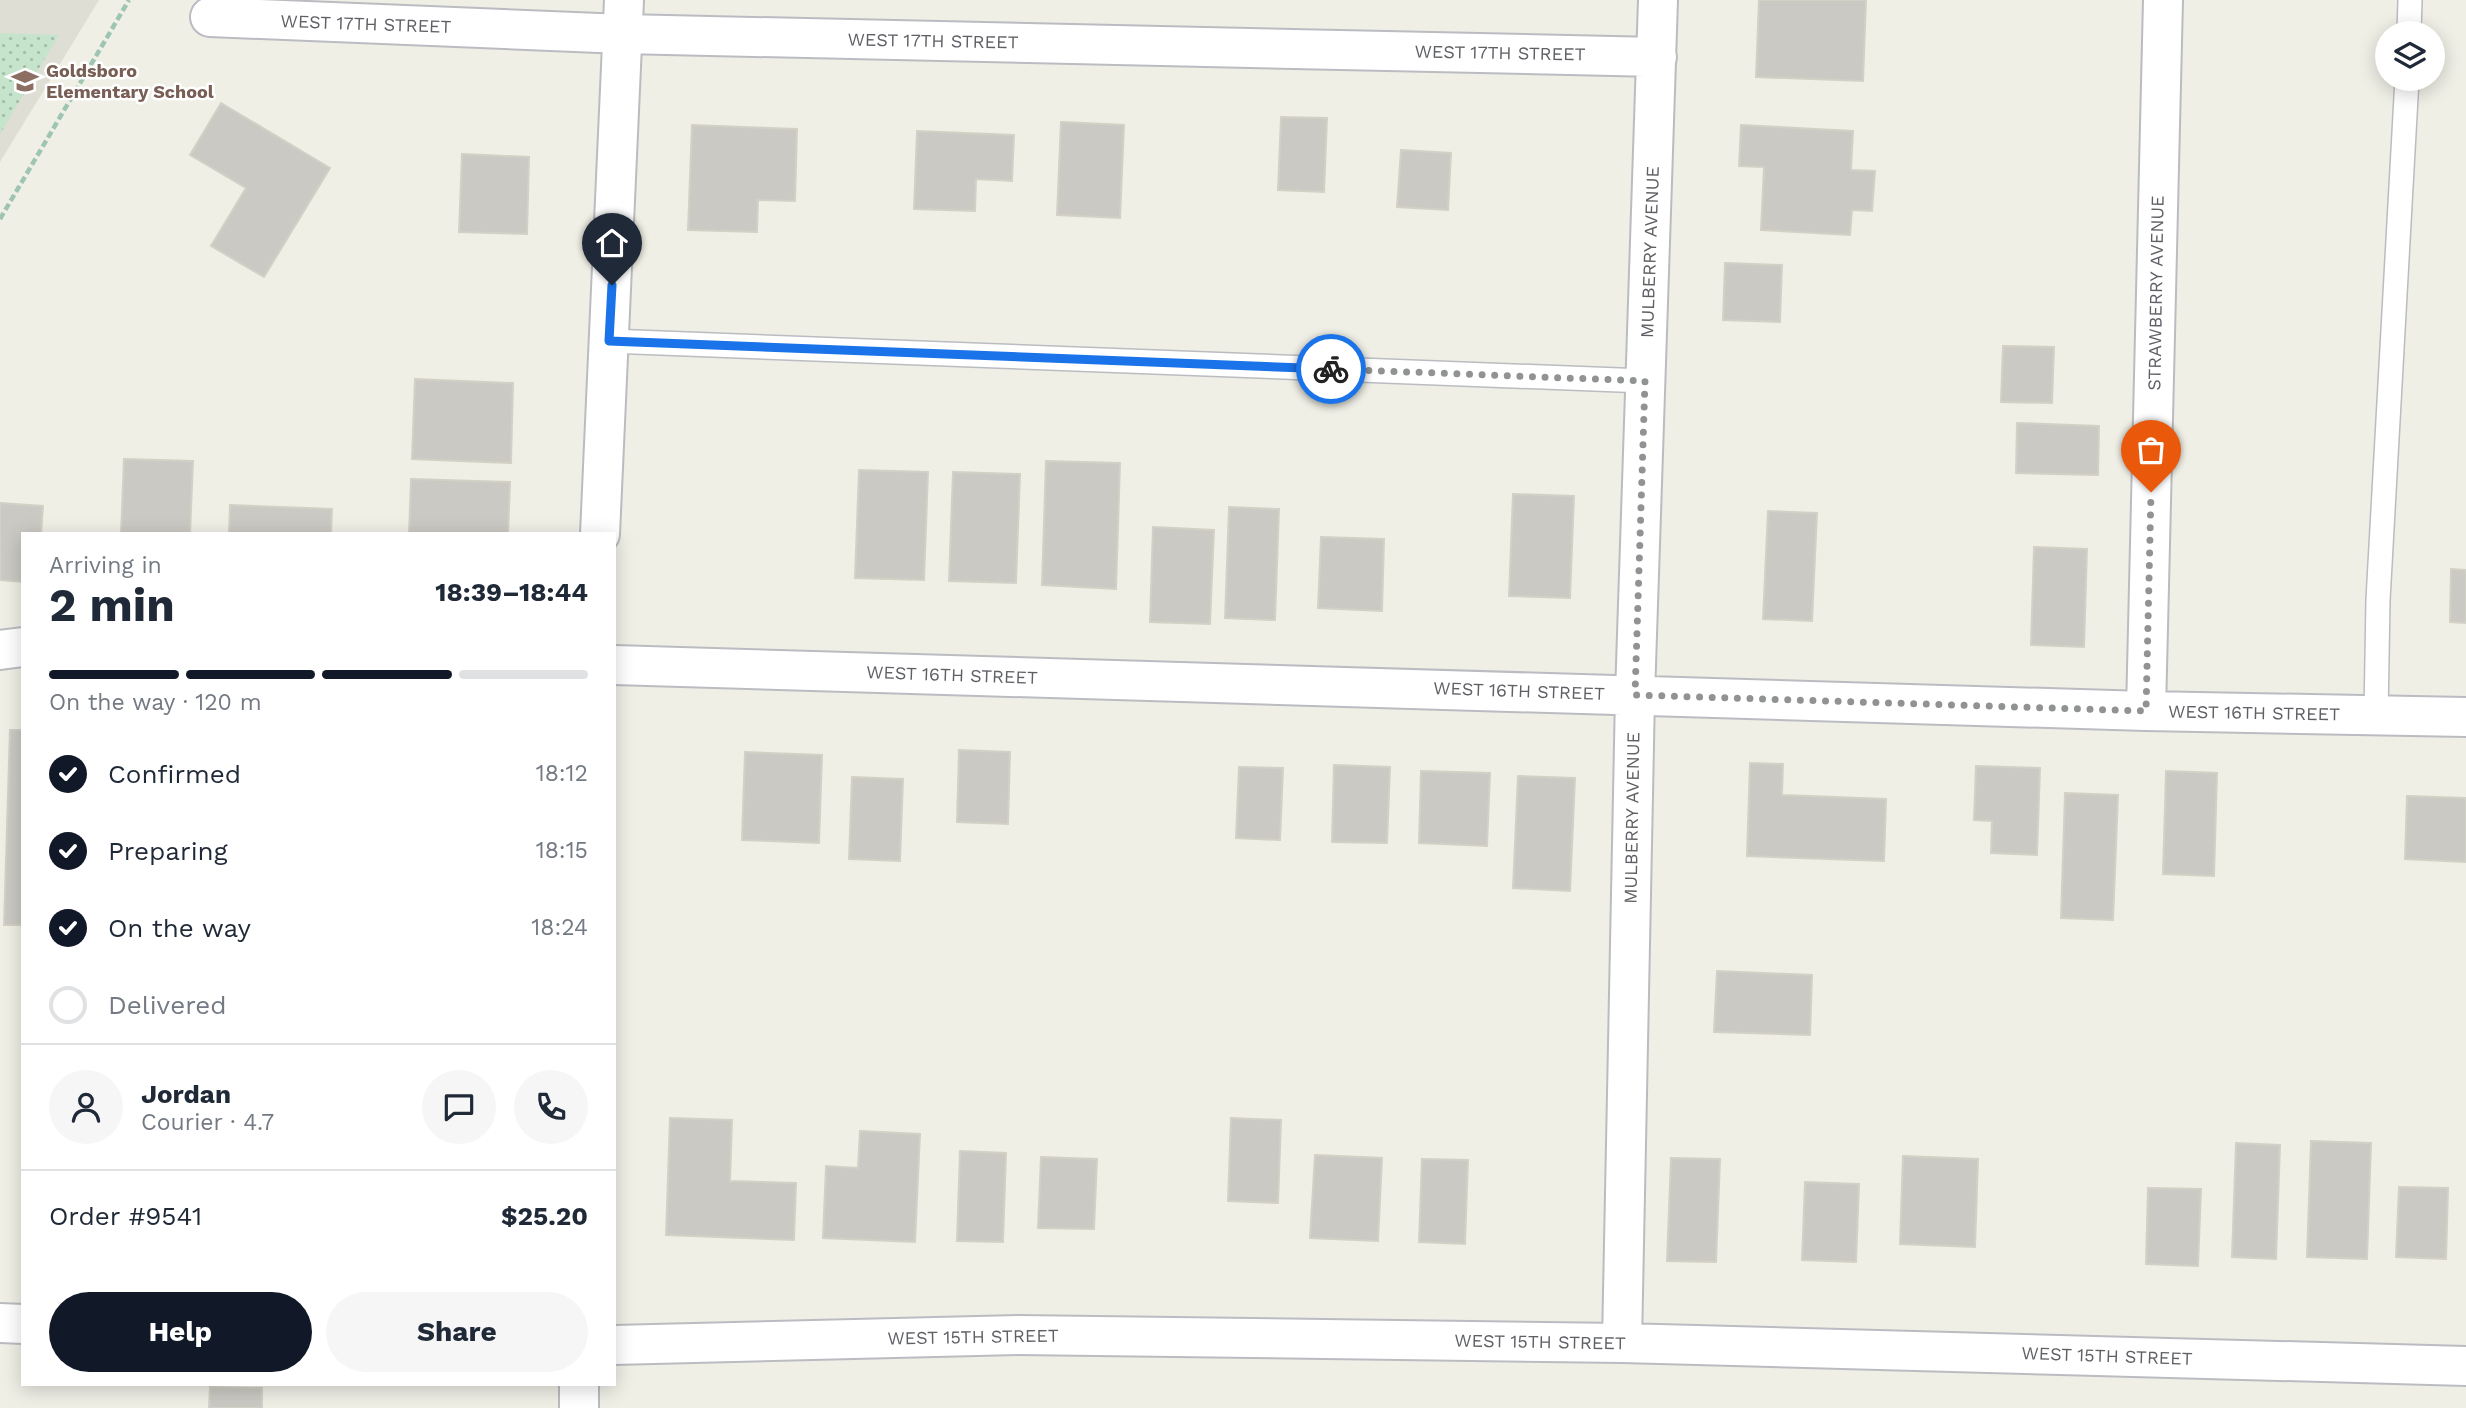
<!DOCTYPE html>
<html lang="en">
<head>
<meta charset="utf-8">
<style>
	:root { --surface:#fff; --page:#f6f6f7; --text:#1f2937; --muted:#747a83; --line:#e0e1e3; --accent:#111827 }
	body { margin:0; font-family:"Work Sans",sans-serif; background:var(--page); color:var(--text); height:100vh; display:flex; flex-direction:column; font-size:26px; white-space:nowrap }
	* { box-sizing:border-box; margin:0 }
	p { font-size:23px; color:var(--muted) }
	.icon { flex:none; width:38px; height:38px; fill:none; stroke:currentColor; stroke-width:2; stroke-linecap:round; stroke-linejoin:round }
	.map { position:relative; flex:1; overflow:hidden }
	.drawer { position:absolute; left:21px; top:532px; width:595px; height:854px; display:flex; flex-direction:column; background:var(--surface); border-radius:0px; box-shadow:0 4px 18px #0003 }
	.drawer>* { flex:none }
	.buttons { position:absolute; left:2375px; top:21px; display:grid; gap:14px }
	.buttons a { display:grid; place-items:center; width:70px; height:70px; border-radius:50%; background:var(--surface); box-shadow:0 4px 18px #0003; font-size:35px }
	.pin { position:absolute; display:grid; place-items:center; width:60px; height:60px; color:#fff; margin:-72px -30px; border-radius:50% 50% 50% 0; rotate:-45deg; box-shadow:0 0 7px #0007 }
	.pin .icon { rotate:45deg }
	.courier { position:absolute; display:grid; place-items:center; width:70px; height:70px; margin:-35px; border:5px solid #1a73e8; border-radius:50%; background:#fff; color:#222; box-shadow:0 2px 9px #0007 }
	.summary em { font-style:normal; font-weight:700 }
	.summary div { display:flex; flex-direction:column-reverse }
	.summary { display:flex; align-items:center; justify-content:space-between; height:119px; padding:0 28px }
	h1 { font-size:46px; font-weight:700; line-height:52px }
	.bar { display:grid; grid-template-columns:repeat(4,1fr); gap:10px 7px; align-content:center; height:84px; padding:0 28px }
	.bar i { height:9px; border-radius:5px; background:var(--line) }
	.bar .selected { background:var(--accent) }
	.bar p { grid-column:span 4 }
	.line { display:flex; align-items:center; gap:18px; padding:0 28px; border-top:2px solid var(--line) }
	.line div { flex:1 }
	.round { display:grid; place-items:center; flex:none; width:74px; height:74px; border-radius:37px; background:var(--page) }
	ol { padding:0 28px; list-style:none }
	li { display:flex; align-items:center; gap:21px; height:77px }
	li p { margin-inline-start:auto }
	li .icon { padding:7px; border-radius:50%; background:var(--accent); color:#fff; stroke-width:4 }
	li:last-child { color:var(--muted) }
	li i { width:38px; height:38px; border:4px solid var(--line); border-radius:50% }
	.cta { display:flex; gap:14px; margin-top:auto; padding:14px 28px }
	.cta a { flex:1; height:80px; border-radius:42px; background:var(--accent); color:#fff; font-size:28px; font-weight:700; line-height:80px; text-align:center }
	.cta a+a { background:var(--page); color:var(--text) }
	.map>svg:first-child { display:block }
</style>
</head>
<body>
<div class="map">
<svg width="2466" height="1408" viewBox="0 0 2466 1408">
	<defs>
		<pattern id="park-dots" width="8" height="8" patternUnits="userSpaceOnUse" patternTransform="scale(1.75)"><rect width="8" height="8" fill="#c5e4cb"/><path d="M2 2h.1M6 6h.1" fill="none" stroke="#a3bca8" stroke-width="1.8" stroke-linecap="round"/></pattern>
	</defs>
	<rect width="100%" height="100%" fill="#efefe6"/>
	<path fill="#dfded5" d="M 0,0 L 99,0 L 0,162 Z"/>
	<path fill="url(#park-dots)" d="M 0,33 L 59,35 L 0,134 Z"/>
	<path fill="#cbc9c3" stroke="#d3d1c5" stroke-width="2" d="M 1759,0 L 1866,0 L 1863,81 L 1756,77 Z
		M 221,103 L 330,168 L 264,277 L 211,246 L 246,188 L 190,155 Z
		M 1281,117 L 1327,118 L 1324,192 L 1278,190 Z
		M 1061,122 L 1124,125 L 1120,218 L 1057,215 Z
		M 692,125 L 797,129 L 795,201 L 758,200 L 757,232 L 688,230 Z
		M 1741,125 L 1853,131 L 1851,170 L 1875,171 L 1872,211 L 1852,210 L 1850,235 L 1761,230 L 1764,167 L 1739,166 Z
		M 917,131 L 1014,135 L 1012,181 L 976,179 L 975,211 L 914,209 Z
		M 1401,150 L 1451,153 L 1448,210 L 1397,207 Z
		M 462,154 L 529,157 L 527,234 L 459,232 Z
		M 1725,263 L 1782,265 L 1780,322 L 1723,320 Z
		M 2003,346 L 2054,347 L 2052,403 L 2001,402 Z
		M 415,379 L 513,383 L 511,463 L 412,459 Z
		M 2017,423 L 2099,426 L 2098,475 L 2016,473 Z
		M 124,459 L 193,461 L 190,534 L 121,534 Z
		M 1046,461 L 1120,463 L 1116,589 L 1042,585 Z
		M 859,470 L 928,472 L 924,580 L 855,578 Z
		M 953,472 L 1020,474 L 1016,583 L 949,581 Z
		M 411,479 L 510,482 L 508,534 L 409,534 Z
		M 1513,494 L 1574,496 L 1570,598 L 1509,596 Z
		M 0,503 L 43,506 L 41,534 L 23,534 L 23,582 L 0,580 Z
		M 230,505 L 332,509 L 331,534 L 229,534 Z
		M 1229,507 L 1279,509 L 1275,620 L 1225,618 Z
		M 1768,511 L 1817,513 L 1812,621 L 1763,619 Z
		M 1153,527 L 1214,530 L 1210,624 L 1150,622 Z
		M 1321,537 L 1384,539 L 1382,611 L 1318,608 Z
		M 2034,547 L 2087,549 L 2084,647 L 2031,645 Z
		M 2451,569 L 2466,570 L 2466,623 L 2450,622 Z
		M 10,730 L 23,730 L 23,925 L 4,925 Z
		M 959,750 L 1010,752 L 1008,824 L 957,822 Z
		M 745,752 L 822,755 L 819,843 L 742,840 Z
		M 1750,763 L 1783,764 L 1782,795 L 1886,799 L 1884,861 L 1747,856 Z
		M 1334,765 L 1390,767 L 1387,843 L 1332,842 Z
		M 1976,766 L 2040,768 L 2037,855 L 1991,853 L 1992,821 L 1974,820 Z
		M 1239,767 L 1283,768 L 1280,840 L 1236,838 Z
		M 1421,771 L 1490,773 L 1487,846 L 1419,843 Z
		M 2166,771 L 2217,773 L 2214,876 L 2163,874 Z
		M 1518,776 L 1575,778 L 1570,891 L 1513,888 Z
		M 852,777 L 903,779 L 900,861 L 849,859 Z
		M 2065,793 L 2118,795 L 2113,920 L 2061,918 Z
		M 2407,796 L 2466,798 L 2466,862 L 2405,859 Z
		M 1717,971 L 1812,975 L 1810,1035 L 1714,1032 Z
		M 670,1118 L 732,1120 L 730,1181 L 796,1183 L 794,1240 L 666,1235 Z
		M 1231,1118 L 1281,1120 L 1278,1203 L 1228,1201 Z
		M 860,1131 L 920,1134 L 915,1242 L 823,1238 L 826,1166 L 858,1168 Z
		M 2311,1141 L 2371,1143 L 2367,1259 L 2307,1257 Z
		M 2236,1143 L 2280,1145 L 2276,1259 L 2232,1257 Z
		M 960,1151 L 1006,1153 L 1003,1242 L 957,1241 Z
		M 1315,1155 L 1382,1158 L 1378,1241 L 1310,1238 Z
		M 1903,1156 L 1978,1159 L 1975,1247 L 1900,1244 Z
		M 1041,1157 L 1097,1159 L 1094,1229 L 1038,1228 Z
		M 1671,1158 L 1720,1159 L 1716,1262 L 1667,1261 Z
		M 1422,1159 L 1468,1160 L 1465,1244 L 1419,1242 Z
		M 1805,1182 L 1859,1184 L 1856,1262 L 1802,1260 Z
		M 2399,1187 L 2448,1188 L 2446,1259 L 2396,1257 Z
		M 2148,1188 L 2201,1189 L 2198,1266 L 2146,1264 Z
		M 210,1387 L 262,1388 L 262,1408 L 209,1408 Z"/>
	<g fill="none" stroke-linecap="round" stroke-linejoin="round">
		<g stroke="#bbbcc1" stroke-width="26">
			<path id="lane" d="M 2409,33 L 2410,0
				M 609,341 L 1645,381
				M 2376,715 L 2378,600 L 2407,79"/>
		</g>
		<g stroke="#bbbcc1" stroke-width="42">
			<path id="street" d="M 210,17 L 623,34 L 1657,57
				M 600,534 L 624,0
				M 0,650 L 23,647
				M 614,665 L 2146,711 L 2466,717
				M 2146,711 L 2163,0
				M 0,1323 L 23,1324
				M 1622,1343 L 1635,695 L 1658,0
				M 614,1345 L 1018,1335 L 1622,1343 L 2466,1366
				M 579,1408 L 579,1384"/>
		</g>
		<path stroke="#9ec5b1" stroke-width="4.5" stroke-dasharray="7 3.5" stroke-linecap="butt" d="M 0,219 L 129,0"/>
		<use href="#lane" stroke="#fff" stroke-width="23"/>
		<use href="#street" stroke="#fff" stroke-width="38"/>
	</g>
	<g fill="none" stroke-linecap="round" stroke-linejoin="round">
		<path stroke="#919292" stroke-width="7" stroke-dasharray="0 12.6" d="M 1331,369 L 1645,381 L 1635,695 L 2146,711 L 2151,492"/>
		<path stroke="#1a73e8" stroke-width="9" d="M 612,285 L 609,341 L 1331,369"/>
	</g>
	<defs>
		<g id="school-bare" transform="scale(2.1)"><path d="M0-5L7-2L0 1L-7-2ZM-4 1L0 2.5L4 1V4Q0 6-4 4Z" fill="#8d6e63" stroke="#fff" stroke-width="2.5" paint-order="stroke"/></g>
	</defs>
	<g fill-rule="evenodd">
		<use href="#school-bare" x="25" y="81"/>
	</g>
	<g text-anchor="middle" stroke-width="5" stroke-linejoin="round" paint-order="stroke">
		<g font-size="18" fill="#5e6065" stroke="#fff">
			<text transform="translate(366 24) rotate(2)" y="6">WEST 17TH STREET</text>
			<text transform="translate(933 41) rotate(1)" y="6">WEST 17TH STREET</text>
			<text transform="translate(1500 53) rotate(1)" y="6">WEST 17TH STREET</text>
			<text transform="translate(1650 252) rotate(-88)" y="6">MULBERRY AVENUE</text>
			<text transform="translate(2156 293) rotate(-89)" y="6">STRAWBERRY AVENUE</text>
			<text transform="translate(952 675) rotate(2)" y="6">WEST 16TH STREET</text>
			<text transform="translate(1519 691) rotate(2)" y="6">WEST 16TH STREET</text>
			<text transform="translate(2254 713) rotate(1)" y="6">WEST 16TH STREET</text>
			<text transform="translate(1632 818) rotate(-89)" y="6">MULBERRY AVENUE</text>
			<text transform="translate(973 1337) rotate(-1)" y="6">WEST 15TH STREET</text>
			<text transform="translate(1540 1342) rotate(1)" y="6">WEST 15TH STREET</text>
			<text transform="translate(2107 1356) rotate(2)" y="6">WEST 15TH STREET</text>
		</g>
		<g font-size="18" font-weight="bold" fill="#785e54" stroke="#fff" text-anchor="start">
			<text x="46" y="77">Goldsboro<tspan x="46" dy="21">Elementary School</tspan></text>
		</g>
	</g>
</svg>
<div class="buttons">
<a><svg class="icon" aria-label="layers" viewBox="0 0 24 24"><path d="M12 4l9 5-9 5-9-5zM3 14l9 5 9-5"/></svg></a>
</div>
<div class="pin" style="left:2151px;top:492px;background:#ea580c"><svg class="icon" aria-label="bag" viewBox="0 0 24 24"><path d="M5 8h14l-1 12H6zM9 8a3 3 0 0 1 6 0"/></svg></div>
<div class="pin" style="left:612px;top:285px;background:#1f2937"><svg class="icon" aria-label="home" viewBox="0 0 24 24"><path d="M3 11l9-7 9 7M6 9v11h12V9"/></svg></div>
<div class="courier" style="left:1331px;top:369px"><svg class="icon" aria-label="bike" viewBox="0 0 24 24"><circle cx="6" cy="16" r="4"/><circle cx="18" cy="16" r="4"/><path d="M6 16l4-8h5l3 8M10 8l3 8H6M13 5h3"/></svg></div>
<section class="drawer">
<div class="summary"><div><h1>2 min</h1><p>Arriving in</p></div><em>18:39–18:44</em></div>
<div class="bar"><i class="selected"></i><i class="selected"></i><i class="selected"></i><i></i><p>On the way · 120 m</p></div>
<ol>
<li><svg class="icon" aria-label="check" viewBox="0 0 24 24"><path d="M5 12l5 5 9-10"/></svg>Confirmed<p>18:12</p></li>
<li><svg class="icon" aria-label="check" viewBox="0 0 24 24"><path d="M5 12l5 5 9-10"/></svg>Preparing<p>18:15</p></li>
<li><svg class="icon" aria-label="check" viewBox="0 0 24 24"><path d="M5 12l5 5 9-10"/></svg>On the way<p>18:24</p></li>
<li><i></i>Delivered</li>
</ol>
<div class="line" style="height:126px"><a class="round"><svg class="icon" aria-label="person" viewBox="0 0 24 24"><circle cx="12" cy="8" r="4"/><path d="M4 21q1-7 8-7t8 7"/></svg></a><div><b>Jordan</b><p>Courier · 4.7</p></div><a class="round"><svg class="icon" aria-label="chat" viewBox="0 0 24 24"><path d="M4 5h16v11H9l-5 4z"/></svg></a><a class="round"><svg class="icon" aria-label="phone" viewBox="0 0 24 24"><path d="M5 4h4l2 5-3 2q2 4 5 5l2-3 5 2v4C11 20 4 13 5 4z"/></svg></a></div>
<div class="line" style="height:91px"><div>Order #9541</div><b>$25.20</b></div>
<div class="cta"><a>Help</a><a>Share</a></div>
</section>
</div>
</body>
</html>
